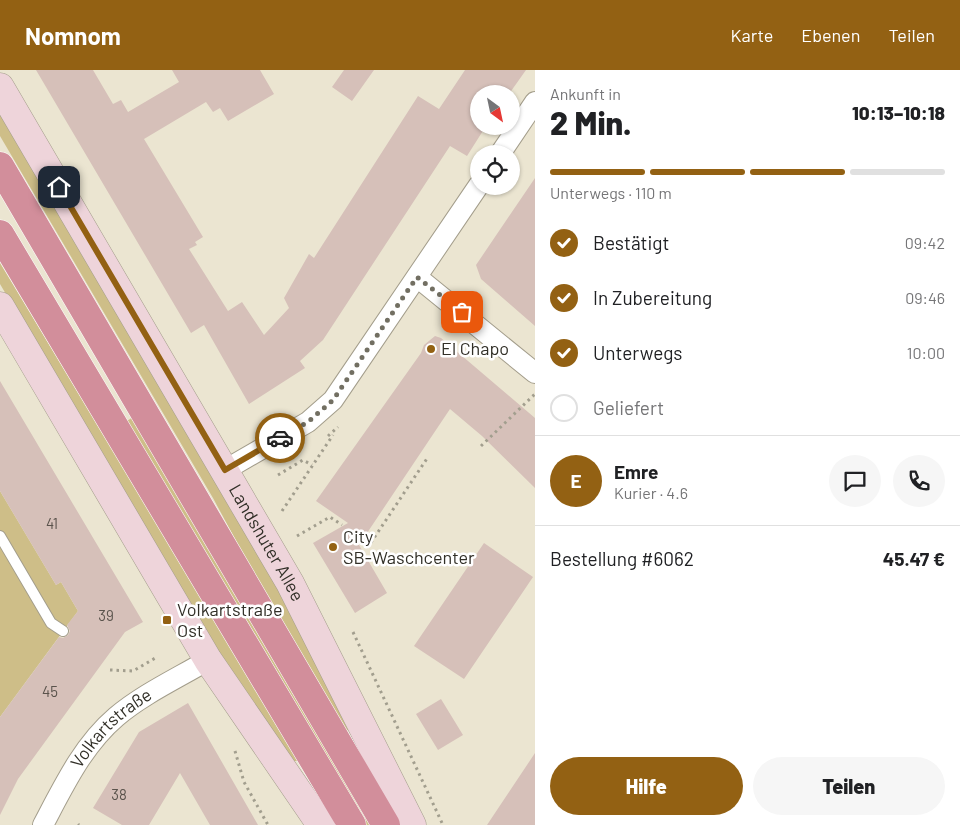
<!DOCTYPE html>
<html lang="de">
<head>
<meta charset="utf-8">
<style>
	:root { --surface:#fff; --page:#f6f6f6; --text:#202124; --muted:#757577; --line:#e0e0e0; --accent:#936113 }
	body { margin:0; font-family:Barlow,sans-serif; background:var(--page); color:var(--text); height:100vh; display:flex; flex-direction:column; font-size:19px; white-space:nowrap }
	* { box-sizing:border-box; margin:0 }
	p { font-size:16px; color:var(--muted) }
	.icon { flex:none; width:28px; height:28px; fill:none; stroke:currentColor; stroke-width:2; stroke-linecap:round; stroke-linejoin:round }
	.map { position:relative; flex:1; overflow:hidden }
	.side { display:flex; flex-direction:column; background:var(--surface); width:425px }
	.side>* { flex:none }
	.needle { width:32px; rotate:147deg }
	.tools { position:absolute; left:470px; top:15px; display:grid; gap:10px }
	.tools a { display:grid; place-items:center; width:50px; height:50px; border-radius:50%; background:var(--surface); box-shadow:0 1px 4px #0004; font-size:25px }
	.pin { position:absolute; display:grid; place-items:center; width:42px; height:42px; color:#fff; margin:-21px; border-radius:10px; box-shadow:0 2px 8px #0006 }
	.courier { position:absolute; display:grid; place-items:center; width:50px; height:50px; margin:-25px; border:4px solid #936113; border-radius:50%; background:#fff; color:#222; box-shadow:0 1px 6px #0007 }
	.headline em { font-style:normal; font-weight:800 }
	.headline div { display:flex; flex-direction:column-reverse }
	.headline { display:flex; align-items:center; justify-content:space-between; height:85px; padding:0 15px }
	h1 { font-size:32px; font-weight:800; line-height:38px }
	.bar { display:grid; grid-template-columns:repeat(4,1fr); gap:8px 5px; align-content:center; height:60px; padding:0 15px }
	.bar i { height:6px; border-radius:4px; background:var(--line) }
	.bar .active { background:var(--accent) }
	.bar p { grid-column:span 4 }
	.line { display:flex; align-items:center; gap:12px; padding:0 15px; border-top:1px solid var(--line) }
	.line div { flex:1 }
	.round { display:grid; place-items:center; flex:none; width:52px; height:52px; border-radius:26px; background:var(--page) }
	ol { padding:0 15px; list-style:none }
	li { display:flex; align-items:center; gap:15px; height:55px }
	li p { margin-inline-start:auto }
	li .icon { padding:5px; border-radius:50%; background:var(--accent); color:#fff; stroke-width:4 }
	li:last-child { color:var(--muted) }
	li i { width:28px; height:28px; border:2px solid var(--line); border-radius:50% }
	.primary-button { display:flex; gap:10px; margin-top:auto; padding:10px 15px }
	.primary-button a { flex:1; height:58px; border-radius:30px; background:var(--accent); color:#fff; font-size:20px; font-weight:800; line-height:58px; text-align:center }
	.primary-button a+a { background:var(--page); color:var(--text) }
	header { display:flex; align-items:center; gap:30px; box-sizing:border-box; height:70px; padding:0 25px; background:var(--accent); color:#fff }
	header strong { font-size:24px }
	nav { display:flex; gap:28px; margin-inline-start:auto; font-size:18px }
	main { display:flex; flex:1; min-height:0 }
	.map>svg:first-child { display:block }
</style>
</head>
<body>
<header>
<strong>Nomnom</strong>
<nav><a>Karte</a><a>Ebenen</a><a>Teilen</a></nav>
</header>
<main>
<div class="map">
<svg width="535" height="755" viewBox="0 0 535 755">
	<rect width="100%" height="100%" fill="#ebe5d1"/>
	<path fill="#cebe88" d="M 0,41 L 272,505 L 349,660 L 345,661 L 255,506 L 213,428 L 0,66 Z
		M 0,193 L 298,688 L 297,691 L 294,691 L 219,585 L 0,214 Z
		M 133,347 L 373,755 L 365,755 L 127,351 Z
		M 0,421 L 56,515 L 61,512 L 78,541 L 0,647 Z"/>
	<path fill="#d6c0b9" d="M 36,0 L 93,0 L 113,34 L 121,30 L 128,42 L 179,12 L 172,0 L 260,0 L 274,24 L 228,51 L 220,38 L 213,42 L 206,32 L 144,69 L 203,167 L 195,172 L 197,175 L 189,179 L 228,241 L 242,232 L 264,265 L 289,238 L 284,228 L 309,184 L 314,188 L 418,26 L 439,39 L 465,0 L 526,0 L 509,24 L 479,24 L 479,56 L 486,56 L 467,86 L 450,76 L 323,270 L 300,291 L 305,298 L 249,334 L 204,255 L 191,263 Z
		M 344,0 L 374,0 L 352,31 L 332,17 Z
		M 535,108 L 535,256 L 481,209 L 476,195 Z
		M 435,266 L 441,268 L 535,348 L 535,418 L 482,366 L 450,339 L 359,475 L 387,523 L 355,543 L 313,473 L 348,453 L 316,431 L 421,283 L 424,275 Z
		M 0,311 L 143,552 L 125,562 L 18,709 L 0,745 L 0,647 L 59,567 L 63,568 L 68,565 L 70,561 L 67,555 L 78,541 L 61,512 L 56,515 L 0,421 Z
		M 484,473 L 533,507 L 464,609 L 414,576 Z
		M 441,629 L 463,665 L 438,680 L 416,644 Z
		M 188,633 L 258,755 L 210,755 L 180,703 L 149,755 L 122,755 L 93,738 L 139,662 Z
		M 535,683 L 535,755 L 487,755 Z"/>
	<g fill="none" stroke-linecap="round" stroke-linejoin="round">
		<g stroke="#a39d8b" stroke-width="12">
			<path id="service" d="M 0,466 L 51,553 L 63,561"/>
		</g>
		<g stroke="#a39d8b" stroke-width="22">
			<g id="minor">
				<path d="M 500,84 L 535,32"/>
				<path d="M 417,207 L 535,303"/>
				<path d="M 225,400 L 308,352 L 333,330 L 479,115"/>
				<path id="s1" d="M 43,755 C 63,717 83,675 116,647 C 143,624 178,608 208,590"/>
			</g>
		</g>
		<g stroke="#a39d8b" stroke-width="29">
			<g id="secondary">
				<path id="s2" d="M 0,17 L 290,513 L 412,755"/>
				<path d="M 0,236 L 208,590 L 321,755"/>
			</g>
		</g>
		<g stroke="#fff" stroke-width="29">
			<path id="trunk" d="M 0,96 L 386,755
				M 0,164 L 352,755"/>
		</g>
		<path stroke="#a29e8e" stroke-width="3" stroke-dasharray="2.5 4" stroke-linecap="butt" d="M 328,366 L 338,357
			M 481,376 L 535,324
			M 278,405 L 303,390 L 312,395
			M 282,441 L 333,365
			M 350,460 L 370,474 L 428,387
			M 297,466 L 330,447 L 342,455
			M 353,562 L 443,755
			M 110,600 L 133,601 L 157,587
			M 235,681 L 244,712 L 268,755
			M 78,754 L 79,755"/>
		<use href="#service" stroke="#fff" stroke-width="10"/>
		<use href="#minor" stroke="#fff" stroke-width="20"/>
		<use href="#secondary" stroke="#eed4da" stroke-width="28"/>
		<use href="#trunk" stroke="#d28e9b" stroke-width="28"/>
	</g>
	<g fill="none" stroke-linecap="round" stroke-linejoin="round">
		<path stroke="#726f62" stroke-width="5" stroke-dasharray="0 9" d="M 280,368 L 308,352 L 333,330 L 417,207 L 462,242"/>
		<path stroke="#936113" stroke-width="6" d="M 59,117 L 225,400 L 280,368"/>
	</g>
	<g fill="#936113" stroke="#fff" stroke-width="2">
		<circle cx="431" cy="279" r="5"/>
		<circle cx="333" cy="477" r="5"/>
		<rect x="162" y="545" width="10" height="10" rx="2.5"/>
	</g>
	<g text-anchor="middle" stroke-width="5" stroke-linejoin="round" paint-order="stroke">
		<g font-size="15" fill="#5a534c">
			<text x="52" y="459">41</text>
			<text x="106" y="551">39</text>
			<text x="50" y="627">45</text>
			<text x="119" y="730">38</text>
		</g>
		<g font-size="18" fill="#312f27" stroke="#fff" text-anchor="start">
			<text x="441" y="285">El Chapo</text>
			<text x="343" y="473">City<tspan x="343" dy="21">SB-Waschcenter</tspan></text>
			<text x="177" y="546">Volkartstraße<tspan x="177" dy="21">Ost</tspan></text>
		</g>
		<g font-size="18" fill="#312f27" stroke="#fff">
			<text dy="6" stroke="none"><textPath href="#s2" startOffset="528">Landshuter Allee</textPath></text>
			<text dy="6" stroke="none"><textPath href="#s1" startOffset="120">Volkartstraße</textPath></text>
		</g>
	</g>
</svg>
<div class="tools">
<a><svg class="needle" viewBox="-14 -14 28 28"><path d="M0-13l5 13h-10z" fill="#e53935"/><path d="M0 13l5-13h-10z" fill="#757577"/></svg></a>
<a><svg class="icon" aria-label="locate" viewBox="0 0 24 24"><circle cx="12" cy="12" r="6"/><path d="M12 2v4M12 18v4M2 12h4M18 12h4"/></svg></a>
</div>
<div class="pin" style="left:462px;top:242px;background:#ea580c"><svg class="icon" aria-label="bag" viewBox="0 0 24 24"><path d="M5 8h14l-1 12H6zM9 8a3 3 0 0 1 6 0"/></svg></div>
<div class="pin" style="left:59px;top:117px;background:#1f2937"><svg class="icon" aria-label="home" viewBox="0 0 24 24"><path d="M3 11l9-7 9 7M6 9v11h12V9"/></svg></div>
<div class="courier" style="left:280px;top:368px"><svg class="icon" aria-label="car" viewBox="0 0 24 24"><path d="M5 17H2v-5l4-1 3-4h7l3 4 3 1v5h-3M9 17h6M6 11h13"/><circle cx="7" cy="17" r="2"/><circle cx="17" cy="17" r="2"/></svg></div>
</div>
<section class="side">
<div class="headline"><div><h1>2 Min.</h1><p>Ankunft in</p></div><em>10:13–10:18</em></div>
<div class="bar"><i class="active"></i><i class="active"></i><i class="active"></i><i></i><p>Unterwegs · 110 m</p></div>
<ol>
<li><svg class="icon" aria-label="check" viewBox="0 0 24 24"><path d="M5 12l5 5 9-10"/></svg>Bestätigt<p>09:42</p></li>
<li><svg class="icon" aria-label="check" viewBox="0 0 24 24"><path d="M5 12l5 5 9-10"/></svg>In Zubereitung<p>09:46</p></li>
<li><svg class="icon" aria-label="check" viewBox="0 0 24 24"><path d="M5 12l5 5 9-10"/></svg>Unterwegs<p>10:00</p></li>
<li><i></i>Geliefert</li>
</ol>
<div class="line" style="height:90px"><b class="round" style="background:var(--accent);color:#fff">E</b><div><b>Emre</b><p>Kurier · 4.6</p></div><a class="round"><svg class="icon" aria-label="chat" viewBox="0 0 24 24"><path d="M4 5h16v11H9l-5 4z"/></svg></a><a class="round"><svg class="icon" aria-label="phone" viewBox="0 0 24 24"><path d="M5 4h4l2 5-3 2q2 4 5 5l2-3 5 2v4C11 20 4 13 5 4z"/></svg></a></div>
<div class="line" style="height:65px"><div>Bestellung #6062</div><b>45.47 €</b></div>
<div class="primary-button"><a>Hilfe</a><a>Teilen</a></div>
</section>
</main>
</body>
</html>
